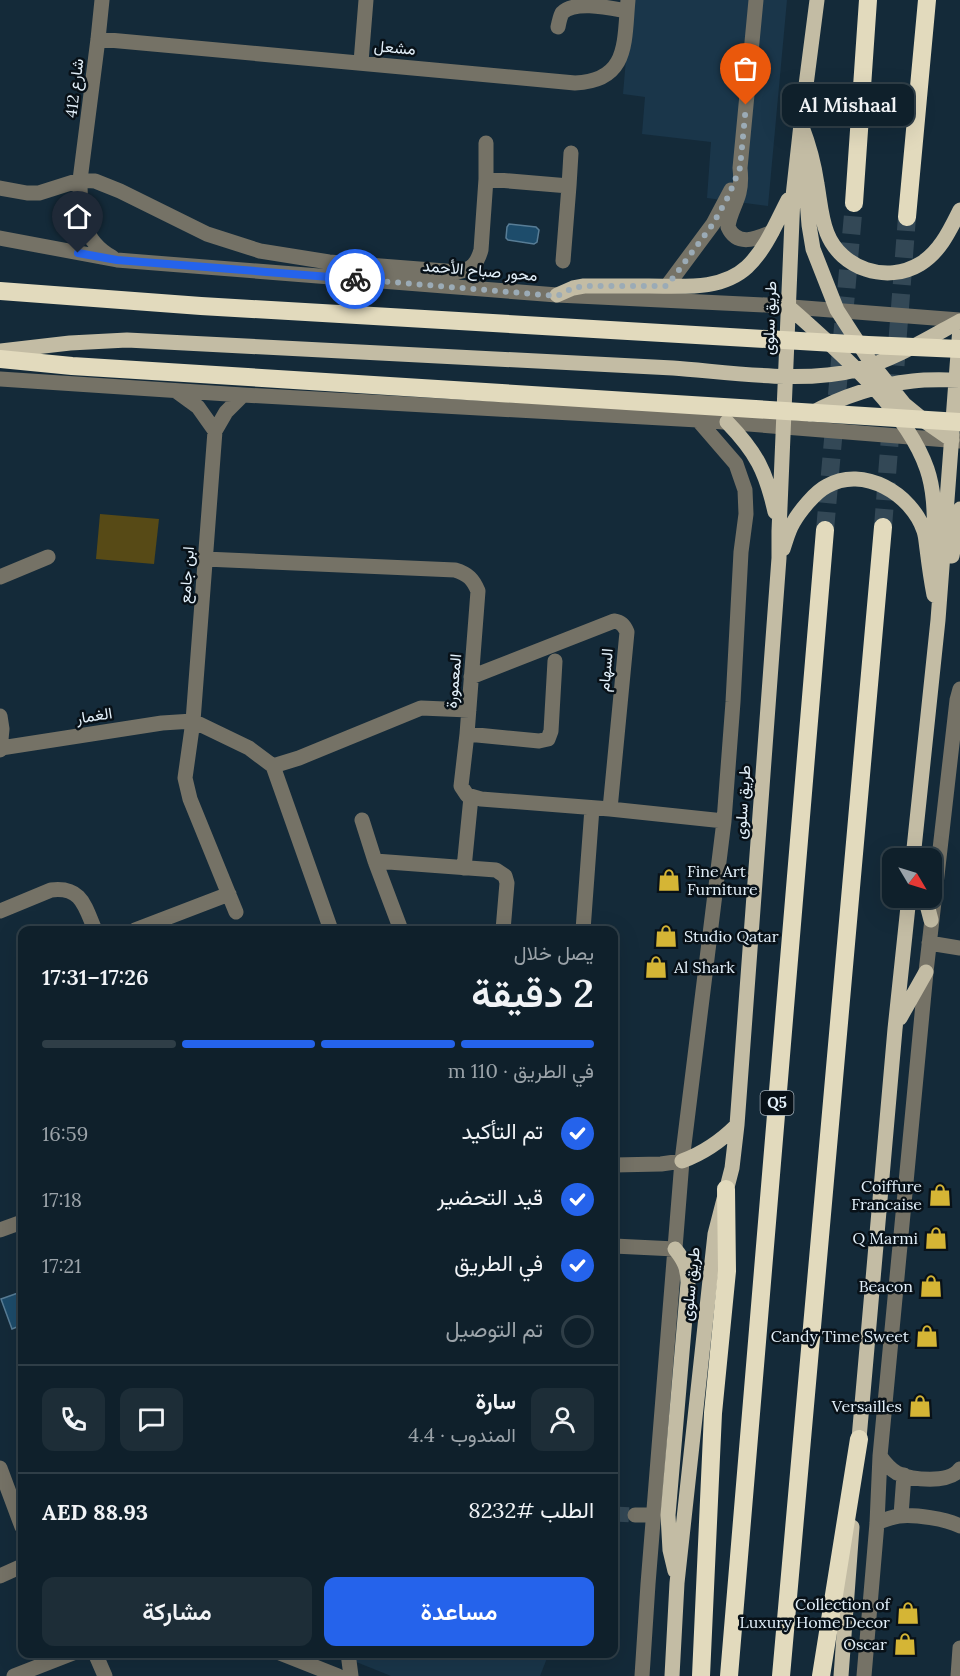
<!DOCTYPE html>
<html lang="ar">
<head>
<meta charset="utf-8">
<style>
	:root { --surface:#0f202b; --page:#1d2d37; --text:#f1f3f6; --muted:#9ba3a9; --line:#2f3e47; --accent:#2563eb }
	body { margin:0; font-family:Lora,Vazirmatn,serif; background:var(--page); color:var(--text); direction:rtl; height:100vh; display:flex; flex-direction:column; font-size:22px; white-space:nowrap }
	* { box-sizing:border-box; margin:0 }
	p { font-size:20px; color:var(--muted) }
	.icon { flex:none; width:33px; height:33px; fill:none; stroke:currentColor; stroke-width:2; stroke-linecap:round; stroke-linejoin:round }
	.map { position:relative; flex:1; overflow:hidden; direction:ltr }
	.drawer { position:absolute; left:18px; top:926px; width:600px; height:732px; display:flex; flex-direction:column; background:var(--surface); border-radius:12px; box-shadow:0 6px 24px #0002,0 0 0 2px var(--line); direction:rtl }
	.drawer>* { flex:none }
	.needle { width:39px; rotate:128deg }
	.tools { position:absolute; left:882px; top:848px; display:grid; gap:12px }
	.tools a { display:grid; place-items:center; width:60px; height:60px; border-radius:12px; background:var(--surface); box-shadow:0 6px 24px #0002,0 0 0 2px var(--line); font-size:30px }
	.pin { position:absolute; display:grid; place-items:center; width:51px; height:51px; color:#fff; margin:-62px -26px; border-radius:50% 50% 50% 0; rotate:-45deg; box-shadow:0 0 6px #0007 }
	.pin .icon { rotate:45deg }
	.courier { position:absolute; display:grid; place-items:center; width:60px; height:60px; margin:-30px; border:4px solid #2563eb; border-radius:50%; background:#fff; color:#222; box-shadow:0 2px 8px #0007 }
	.bubble { position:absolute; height:42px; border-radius:12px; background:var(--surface); box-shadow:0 6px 24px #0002,0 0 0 2px var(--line); font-size:20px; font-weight:600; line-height:42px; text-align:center; direction:rtl }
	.head em { font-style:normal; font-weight:600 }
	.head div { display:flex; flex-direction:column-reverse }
	.head { display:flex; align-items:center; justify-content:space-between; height:102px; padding:0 24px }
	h1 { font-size:39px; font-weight:600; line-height:45px }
	.bar { display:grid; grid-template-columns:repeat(4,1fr); gap:9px 6px; align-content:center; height:72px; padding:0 24px }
	.bar i { height:8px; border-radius:4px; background:var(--line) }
	.bar .active { background:var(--accent) }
	.bar p { grid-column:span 4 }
	.line { display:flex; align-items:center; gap:15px; padding:0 24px; border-top:2px solid var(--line) }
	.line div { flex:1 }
	.round { display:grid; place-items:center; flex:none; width:63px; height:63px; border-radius:12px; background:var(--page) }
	ol { padding:0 24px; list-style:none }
	li { display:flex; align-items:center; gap:18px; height:66px }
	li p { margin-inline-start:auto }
	li .icon { padding:6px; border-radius:50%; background:var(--accent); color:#fff; stroke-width:4 }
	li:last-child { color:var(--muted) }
	li i { width:33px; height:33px; border:3px solid var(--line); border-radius:50% }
	.button { display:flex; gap:12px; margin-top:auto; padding:12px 24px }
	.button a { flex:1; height:69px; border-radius:12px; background:var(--accent); color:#fff; font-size:24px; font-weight:600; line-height:69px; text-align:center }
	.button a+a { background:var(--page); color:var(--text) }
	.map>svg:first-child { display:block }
</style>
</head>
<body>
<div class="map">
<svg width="960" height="1676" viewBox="0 0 960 1676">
	<rect width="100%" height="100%" fill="#142a39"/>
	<path fill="#1a364a" d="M 631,0 L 787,0 L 768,206 L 707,198 L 711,142 L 642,134 L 645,97 L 623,94 Z
		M 334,1653 L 549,1653 L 540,1676 L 391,1676 Z"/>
	<path fill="#574a16" d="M 100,514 L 159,519 L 154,564 L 96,559 Z"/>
	<path fill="#1d4c6b" stroke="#587d96" stroke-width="1.5" d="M 509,224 L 536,227 L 539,230 L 537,242 L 534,244 L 508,240 L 506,238 L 507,227 Z
		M 18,1293 L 22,1306 L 22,1325 L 12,1329 L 1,1299 Z"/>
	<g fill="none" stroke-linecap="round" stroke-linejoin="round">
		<path stroke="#334856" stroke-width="15" stroke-dasharray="15 8" stroke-linecap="butt" d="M 614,1514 L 635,1515"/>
		<path stroke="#334856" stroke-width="18" stroke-dasharray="18 9" stroke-linecap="butt" d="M 883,527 L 907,217
			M 825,530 L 854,203"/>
		<path stroke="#757266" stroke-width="15" d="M 102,0 L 98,39 L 80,180 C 80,212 81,240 112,257
			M 756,0 L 740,168 C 741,177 741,185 739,193 C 736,205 729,215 728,227 C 737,247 756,239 772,232
			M 558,27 C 559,22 560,17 562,13 C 575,0 610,8 627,11
			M 98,39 L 575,83 C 629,81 624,42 628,0
			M 361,62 L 366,0
			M 486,179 L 486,143
			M 569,186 L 571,153
			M 0,188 L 27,193 L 39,193 L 80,180 L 95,181 L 120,191 L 207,234 L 260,251 L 329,262 L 458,272 C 472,269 477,264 481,250 L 486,179 L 569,186 L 563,261
			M 0,238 L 117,260 L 557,295 L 766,305 L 960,320
			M 667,286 L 713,224 L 731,190
			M 0,379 L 243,395 L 698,420 L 960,441
			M 176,391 L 198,407 L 215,431
			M 205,559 L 455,570 C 468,574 473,579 478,591 L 467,734 L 461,786 L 467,795 L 481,799 L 610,809 L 724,821
			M 0,577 L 48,557
			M 471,677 L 614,621 C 621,622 624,625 627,632 L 610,809
			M 0,716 L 2,729 L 0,750
			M 467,734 L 539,741 L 548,739 L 551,731 L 555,661
			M 1,748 L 162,723 L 193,721 L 249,748 L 273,766 L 299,758 L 421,708 L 469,710
			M 273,766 L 331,930
			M 362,820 L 375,861 L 401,930
			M 375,861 L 496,870 L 505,876 L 507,883 L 503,930
			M 464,868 L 471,797
			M 0,911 L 51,890 C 82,886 85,907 95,930
			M 236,912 L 190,799 L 185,778 L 193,721 L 215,431 L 226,412 L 243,395
			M 135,930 L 229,894
			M 583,930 L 592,808
			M 929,943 L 960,948
			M 614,1165 L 661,1164 L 682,1161
			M 0,1230 L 22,1222
			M 614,1246 L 675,1249
			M 880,1456 C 885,1463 890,1469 897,1473 C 912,1480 949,1484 960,1469
			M 0,1468 L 22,1527
			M 635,1515 L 653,1515
			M 901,1515 L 904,1475
			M 877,1523 C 884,1520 891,1517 899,1516 C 914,1514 947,1519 960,1526
			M 0,1576 L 22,1566
			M 95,1653 L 105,1676
			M 280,1653 L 338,1676
			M 348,1653 L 351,1676
			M 14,1676 L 73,1653
			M 642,1676 L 648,1584 L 682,1161 L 724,821 L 733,702 L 741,552 L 746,514 L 745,490 L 736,464 L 698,420
			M 864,1676 L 877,1523 L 880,1456 L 926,972 L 957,700 L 960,689
			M 958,1676 L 960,1648"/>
		<path stroke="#c3bca4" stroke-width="15" d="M 802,127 C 809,145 814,164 817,184 C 820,201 821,218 827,233 C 841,269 887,284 920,264 C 940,252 950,230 960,210
			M 804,163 L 809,225 L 813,249 L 837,310 L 872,364 L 904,404 L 926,422 L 952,440
			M 557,295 L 573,288 L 584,286 C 605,286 627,286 649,286 C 681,286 721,291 747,267 C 766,249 776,223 788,200 L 793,196
			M 789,307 C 836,349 906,408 927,469 C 936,495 934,524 935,551
			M 0,351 L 70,343 L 127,340 L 673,368 C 728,372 803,384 856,370 C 893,360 927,339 960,321
			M 810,414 C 841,397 877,385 913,381 C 928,379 944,380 960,380
			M 727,422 C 756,452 766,471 775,512
			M 783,549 C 786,541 788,531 793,523 C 799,512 815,492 827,486 C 863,465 912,494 924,531 C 926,537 926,543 927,549 C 929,565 931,580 934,595
			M 952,556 L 960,509
			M 913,858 L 938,620 L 960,327
			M 925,897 L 931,920
			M 900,1018 L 926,972
			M 682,1161 C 704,1153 720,1142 737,1125
			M 858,1450 L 895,1029 L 909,897
			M 675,1571 L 670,1550 L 668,1515 L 688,1283 C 688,1268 684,1260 675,1249
			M 672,1676 L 677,1583 L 715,1234 L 732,1168 L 737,1125 L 779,558 L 779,531 L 793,196 L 801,124 L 817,0
			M 841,1676 L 852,1527"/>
		<path stroke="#e2dabd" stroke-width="18" d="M 854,203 L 868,0
			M 907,217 L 927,0
			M 0,291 L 201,306 L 868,345 L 960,349
			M 0,359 L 72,366 L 960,422
			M 701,1676 L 713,1413 L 727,1271 L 726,1189
			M 729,1676 L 825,530
			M 781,1676 L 883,527
			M 821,1676 L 859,1439"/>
	</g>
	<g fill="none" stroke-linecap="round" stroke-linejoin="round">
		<path stroke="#9babb6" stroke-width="6" stroke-dasharray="0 10.8" d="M 355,279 L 557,296 L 573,288 L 584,286 L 667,286 L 713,224 L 729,195 L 740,168 L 746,105"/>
		<path stroke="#2563eb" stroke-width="8" d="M 78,253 L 117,260 L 355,279"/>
	</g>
	<defs>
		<g id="shop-bare" transform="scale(1.8)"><path d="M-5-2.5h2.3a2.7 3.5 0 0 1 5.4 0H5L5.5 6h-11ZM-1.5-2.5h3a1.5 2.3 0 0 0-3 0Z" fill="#d5b535" stroke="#081118" stroke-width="2.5" paint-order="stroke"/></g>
	</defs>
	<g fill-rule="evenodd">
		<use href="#shop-bare" x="669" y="880"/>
		<use href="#shop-bare" x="666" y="936"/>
		<use href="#shop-bare" x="656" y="967"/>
		<use href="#shop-bare" x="940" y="1195"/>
		<use href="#shop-bare" x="936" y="1238"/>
		<use href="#shop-bare" x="931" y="1286"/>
		<use href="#shop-bare" x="927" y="1336"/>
		<use href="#shop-bare" x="920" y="1406"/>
		<use href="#shop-bare" x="908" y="1613"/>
		<use href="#shop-bare" x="905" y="1644"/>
	</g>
	<g text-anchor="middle" stroke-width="5" stroke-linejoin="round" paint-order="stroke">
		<rect fill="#081118" stroke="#a1adb6" stroke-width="1.5" x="760.5" y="1091" width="33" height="24" rx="4.5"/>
		<g font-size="15" font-weight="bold" fill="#e3f0fa">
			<text x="777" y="1108">Q5</text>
		</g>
		<g font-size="16" fill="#e3f0fa" stroke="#081118">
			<text transform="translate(395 47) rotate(5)" y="6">مشعل</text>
			<text transform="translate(74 88) rotate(-83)" y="6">شارع 412</text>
			<text transform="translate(480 270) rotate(5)" y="6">محور صباح الأحمد</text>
			<text transform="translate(769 318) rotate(-88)" y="6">طريق سلوى</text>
			<text transform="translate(186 575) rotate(-86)" y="6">ابن جامع</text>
			<text transform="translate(605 670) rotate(-85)" y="6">السهام</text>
			<text transform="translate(453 681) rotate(-85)" y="6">المعمورة</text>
			<text transform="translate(94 715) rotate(-9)" y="6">الغمار</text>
			<text transform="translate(742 802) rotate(-86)" y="6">طريق سلوى</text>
			<text transform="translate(690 1284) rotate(-84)" y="6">طريق سلوى</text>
		</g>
		<g font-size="16" fill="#e3f0fa" stroke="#081118" text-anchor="end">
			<text x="687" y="877" text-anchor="start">Fine Art<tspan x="687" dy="18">Furniture</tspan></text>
			<text x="684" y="942" text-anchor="start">Studio Qatar</text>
			<text x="674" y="973" text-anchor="start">Al Shark</text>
			<text x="922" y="1192">Coiffure<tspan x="922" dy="18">Francaise</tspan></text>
			<text x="918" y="1244">Q Marmi</text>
			<text x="913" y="1292">Beacon</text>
			<text x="909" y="1342">Candy Time Sweet</text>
			<text x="902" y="1412">Versailles</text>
			<text x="890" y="1610">Collection of<tspan x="890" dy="18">Luxury Home Decor</tspan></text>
			<text x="887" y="1650">Oscar</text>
		</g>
	</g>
</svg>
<div class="tools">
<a><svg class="needle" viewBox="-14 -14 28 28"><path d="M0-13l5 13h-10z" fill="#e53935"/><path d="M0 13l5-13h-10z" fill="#9ba3a9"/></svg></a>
</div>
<div class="pin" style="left:746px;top:105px;background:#ea580c"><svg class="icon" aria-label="bag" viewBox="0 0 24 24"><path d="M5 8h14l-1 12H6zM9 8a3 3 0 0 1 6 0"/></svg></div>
<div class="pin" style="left:78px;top:253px;background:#1f2937"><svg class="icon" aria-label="home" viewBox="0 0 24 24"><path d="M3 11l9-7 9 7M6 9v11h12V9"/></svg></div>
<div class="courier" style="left:355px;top:279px"><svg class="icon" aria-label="bike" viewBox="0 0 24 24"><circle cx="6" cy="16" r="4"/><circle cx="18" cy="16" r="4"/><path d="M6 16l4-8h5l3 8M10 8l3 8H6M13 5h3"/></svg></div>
<div class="bubble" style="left:782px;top:84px;width:132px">Al Mishaal</div>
<section class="drawer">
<div class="head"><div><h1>2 دقيقة</h1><p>يصل خلال</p></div><em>17:26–17:31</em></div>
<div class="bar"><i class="active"></i><i class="active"></i><i class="active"></i><i></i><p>في الطريق · 110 m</p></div>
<ol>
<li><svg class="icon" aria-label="check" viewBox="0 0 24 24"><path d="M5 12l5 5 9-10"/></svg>تم التأكيد<p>16:59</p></li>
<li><svg class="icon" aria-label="check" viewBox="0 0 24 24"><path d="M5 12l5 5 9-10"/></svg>قيد التحضير<p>17:18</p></li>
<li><svg class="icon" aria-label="check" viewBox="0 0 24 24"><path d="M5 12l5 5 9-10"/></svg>في الطريق<p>17:21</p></li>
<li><i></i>تم التوصيل</li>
</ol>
<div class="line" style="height:108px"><a class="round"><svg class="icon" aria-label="person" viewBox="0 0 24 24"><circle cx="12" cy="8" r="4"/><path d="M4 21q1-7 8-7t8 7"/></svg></a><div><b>سارة</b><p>المندوب · 4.4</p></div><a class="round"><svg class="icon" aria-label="chat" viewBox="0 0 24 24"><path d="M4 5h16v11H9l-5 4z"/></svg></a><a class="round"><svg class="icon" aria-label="phone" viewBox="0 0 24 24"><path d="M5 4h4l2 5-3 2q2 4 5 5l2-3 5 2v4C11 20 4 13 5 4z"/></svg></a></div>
<div class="line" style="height:78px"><div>الطلب #8232</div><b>AED 88.93</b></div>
<div class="button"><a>مساعدة</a><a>مشاركة</a></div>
</section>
</div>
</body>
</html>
